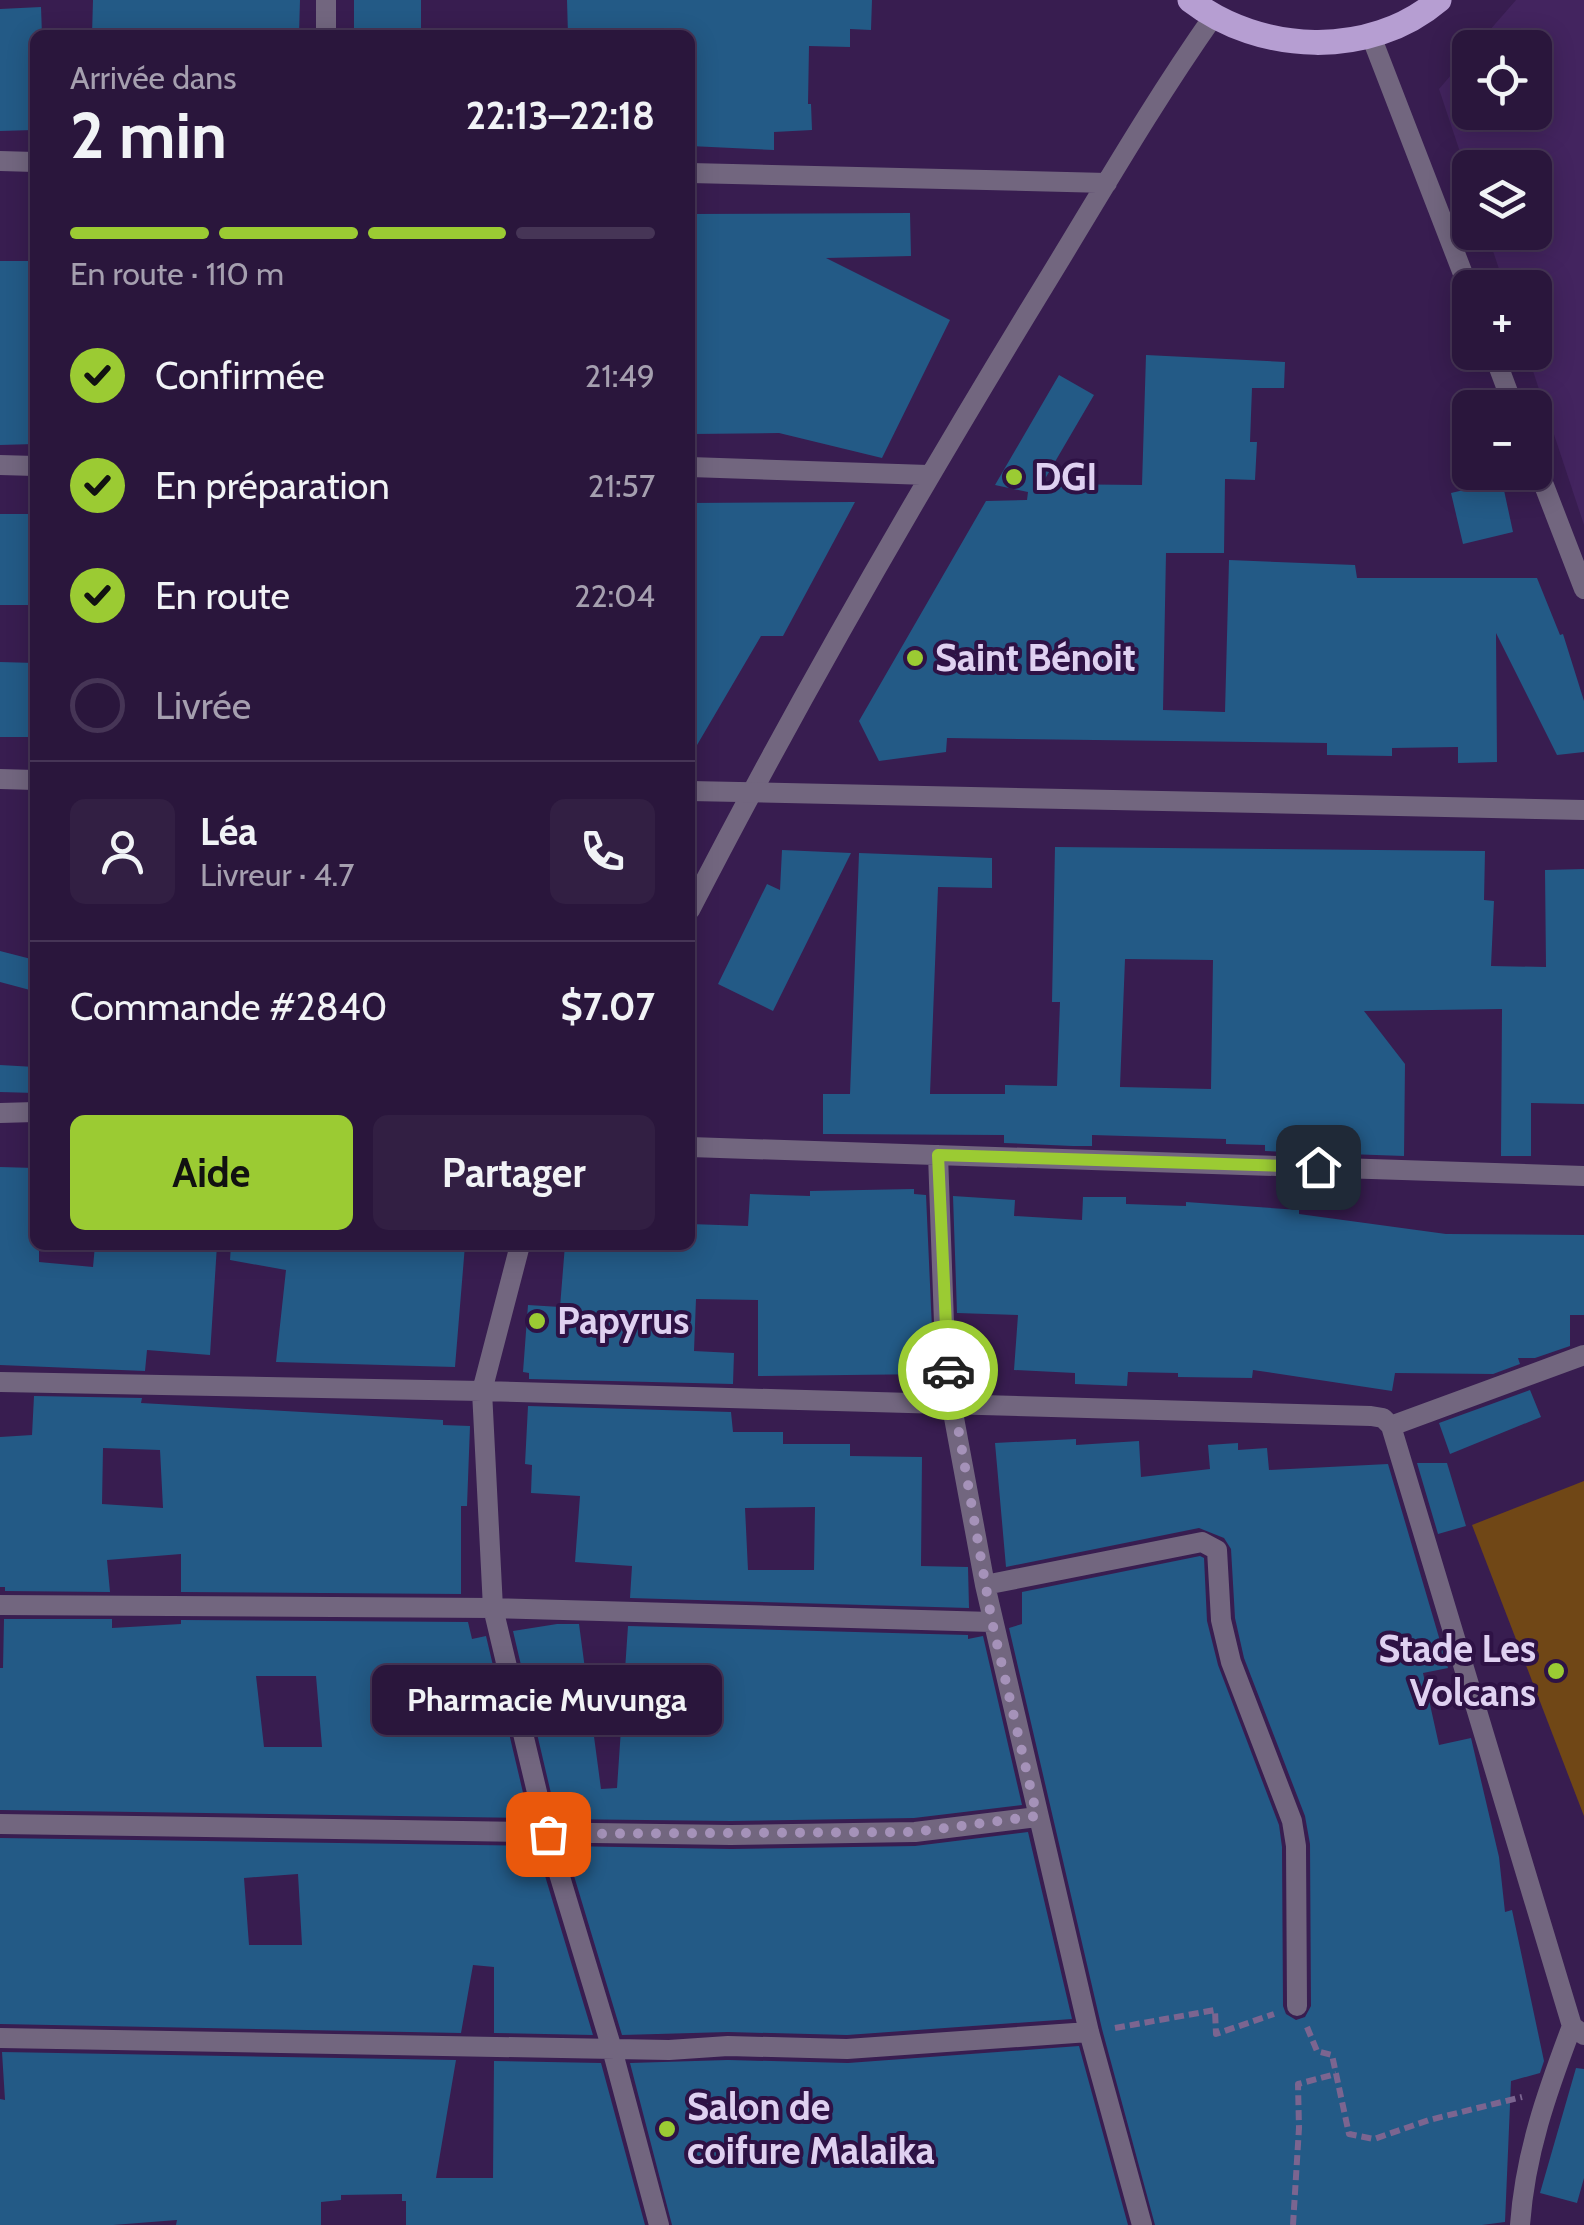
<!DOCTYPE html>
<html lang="fr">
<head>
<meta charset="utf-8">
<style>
	:root { --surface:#2a163c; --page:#321f43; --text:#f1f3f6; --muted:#a59faf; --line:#463556; --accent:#9bcb33 }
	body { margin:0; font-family:Cabin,sans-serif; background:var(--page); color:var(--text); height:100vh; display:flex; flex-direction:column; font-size:38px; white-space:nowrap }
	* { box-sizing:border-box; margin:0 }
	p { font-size:32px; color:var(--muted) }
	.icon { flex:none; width:55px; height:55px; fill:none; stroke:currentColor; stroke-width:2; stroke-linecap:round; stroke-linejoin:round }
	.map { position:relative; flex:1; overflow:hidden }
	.drawer { position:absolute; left:30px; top:30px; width:665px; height:1220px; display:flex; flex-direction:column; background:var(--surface); border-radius:15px; box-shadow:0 5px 25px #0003,0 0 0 2px var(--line) }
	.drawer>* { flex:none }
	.fabs { position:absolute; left:1452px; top:30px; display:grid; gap:20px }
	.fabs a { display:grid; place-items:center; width:100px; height:100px; border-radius:15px; background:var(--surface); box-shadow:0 5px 25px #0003,0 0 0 2px var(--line); font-size:50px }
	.pin { position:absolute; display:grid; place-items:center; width:85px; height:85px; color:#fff; margin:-42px; border-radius:20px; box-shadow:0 5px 15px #0006 }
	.courier { position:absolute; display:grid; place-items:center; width:100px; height:100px; margin:-50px; border:8px solid #9bcb33; border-radius:50%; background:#fff; color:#222; box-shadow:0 2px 12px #0007 }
	.bubble { position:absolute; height:70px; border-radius:15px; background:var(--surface); box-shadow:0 5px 25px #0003,0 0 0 2px var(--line); font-size:32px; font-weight:800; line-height:70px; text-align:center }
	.summary em { font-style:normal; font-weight:800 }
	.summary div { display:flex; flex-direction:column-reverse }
	.summary { display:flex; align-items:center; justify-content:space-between; height:170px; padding:0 40px }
	h1 { font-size:65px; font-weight:800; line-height:75px }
	.bar { display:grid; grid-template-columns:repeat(4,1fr); gap:15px 10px; align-content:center; height:120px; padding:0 40px }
	.bar i { height:12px; border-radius:8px; background:var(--line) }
	.bar .current { background:var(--accent) }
	.bar p { grid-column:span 4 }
	.line { display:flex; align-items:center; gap:25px; padding:0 40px; border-top:2px solid var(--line) }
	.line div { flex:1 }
	.round { display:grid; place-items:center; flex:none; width:105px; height:105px; border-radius:15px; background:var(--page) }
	ol { padding:0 40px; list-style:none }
	li { display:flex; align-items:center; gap:30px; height:110px }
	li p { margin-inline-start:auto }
	li .icon { padding:10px; border-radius:50%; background:var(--accent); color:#111; stroke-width:4 }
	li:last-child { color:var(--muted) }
	li i { width:55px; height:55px; border:5px solid var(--line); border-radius:50% }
	.primary-button { display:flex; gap:20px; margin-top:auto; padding:20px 40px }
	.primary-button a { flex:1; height:115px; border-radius:15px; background:var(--accent); color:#111; font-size:40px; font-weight:800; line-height:115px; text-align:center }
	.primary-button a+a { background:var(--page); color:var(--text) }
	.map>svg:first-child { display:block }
</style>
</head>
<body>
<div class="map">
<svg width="1584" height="2225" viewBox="0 0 1584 2225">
	<rect width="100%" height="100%" fill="#381d50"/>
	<path fill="#43245f" d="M 1516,0 L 1584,0 L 1584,525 L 1527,353 L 1535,352 L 1535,288 L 1505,287 L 1487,233 L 1535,232 L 1535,168 L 1470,168 L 1470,182 L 1439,89 L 1470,53 L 1470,112 L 1535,112 L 1535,48 L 1475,47 Z"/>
	<path fill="#704716" d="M 1584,1481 L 1584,1816 L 1472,1525 Z"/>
	<path fill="#235a86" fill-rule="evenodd" d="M 93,0 L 300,0 L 299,35 L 92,35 Z
		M 354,0 L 421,0 L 421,35 L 354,35 Z
		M 567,0 L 872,0 L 871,30 L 850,29 L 850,47 L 809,46 L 808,104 L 811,104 L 812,130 L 774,132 L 774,150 L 690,146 L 690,35 L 568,35 Z
		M 41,7 L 42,35 L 35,35 L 34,130 L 0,131 L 0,9 Z
		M 910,213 L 911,256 L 826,258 L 950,320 L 882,458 L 779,433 L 692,434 L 690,214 Z
		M 0,261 L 35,261 L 35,444 L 0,445 Z
		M 1146,355 L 1285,362 L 1284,388 L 1252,388 L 1250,442 L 1257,442 L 1255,480 L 1225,479 L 1224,553 L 1166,553 L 1163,710 L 1225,712 L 1229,560 L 1355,565 L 1357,578 L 1537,578 L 1560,635 L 1563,634 L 1584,701 L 1584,752 L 1557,755 L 1496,633 L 1497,762 L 1458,763 L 1458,747 L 1392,748 L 1392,756 L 1327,755 L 1327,743 L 947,738 L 946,752 L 879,761 L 859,721 L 986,501 L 1027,500 L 1028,492 L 995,485 L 1059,375 L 1094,395 L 1042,484 L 1142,485 Z
		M 1502,481 L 1513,532 L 1463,544 L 1451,493 Z
		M 855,502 L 783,636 L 761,636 L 690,757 L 690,503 Z
		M 0,514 L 35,514 L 35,605 L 0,605 Z
		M 0,662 L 35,663 L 35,737 L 0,737 Z
		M 1055,847 L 1485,851 L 1484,900 L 1494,901 L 1491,966 L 1546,967 L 1545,870 L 1584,869 L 1584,1104 L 1531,1103 L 1531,1156 L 1501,1156 L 1502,1009 L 1364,1011 L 1405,1064 L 1404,1156 L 1265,1151 L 1265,1145 L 1226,1144 L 1226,1139 L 1092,1135 L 1092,1146 L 1073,1146 L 1004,1143 L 1004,1135 L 823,1134 L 823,1094 L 850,1094 L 859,853 L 992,858 L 992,888 L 938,887 L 930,1094 L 1005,1094 L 1005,1085 L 1057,1086 L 1060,1002 L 1052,1002 ZM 1125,959 L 1213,960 L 1211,1089 L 1120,1087 Z
		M 782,850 L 851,853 L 773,1011 L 718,984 L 767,884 L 780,890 Z
		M 0,951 L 35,960 L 30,990 L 0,982 Z
		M 0,1065 L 35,1067 L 35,1093 L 0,1092 Z
		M 0,1167 L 35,1168 L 35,1245 L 39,1245 L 39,1262 L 93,1267 L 95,1245 L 217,1245 L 210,1355 L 147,1350 L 145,1371 L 0,1365 Z
		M 914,1189 L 914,1194 L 926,1195 L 934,1374 L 758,1376 L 758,1300 L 696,1299 L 694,1351 L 734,1353 L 733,1384 L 529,1379 L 529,1373 L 523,1372 L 528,1305 L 560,1307 L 565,1245 L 690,1249 L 690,1224 L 748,1226 L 750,1194 L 810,1196 L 810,1191 Z
		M 953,1196 L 1015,1200 L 1014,1216 L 1082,1220 L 1083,1197 L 1126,1197 L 1126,1204 L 1186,1206 L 1186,1202 L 1299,1210 L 1299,1214 L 1446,1234 L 1584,1235 L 1584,1315 L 1570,1315 L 1570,1346 L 1535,1358 L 1518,1358 L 1520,1364 L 1493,1374 L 1395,1373 L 1392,1391 L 1253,1370 L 1252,1378 L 1178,1377 L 1178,1373 L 1128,1372 L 1127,1386 L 1075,1384 L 1075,1373 L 1014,1370 L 1018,1315 L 957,1313 Z
		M 231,1245 L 465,1245 L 455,1367 L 276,1362 L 286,1270 L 230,1260 Z
		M 1530,1390 L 1541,1417 L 1450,1454 L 1439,1423 Z
		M 34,1396 L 142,1398 L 141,1403 L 443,1420 L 443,1425 L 470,1426 L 467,1506 L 461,1506 L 461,1594 L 181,1592 L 181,1554 L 107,1560 L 110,1592 L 5,1591 L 5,1587 L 0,1587 L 0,1437 L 32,1435 ZM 103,1448 L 160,1450 L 163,1508 L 102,1504 Z
		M 528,1406 L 731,1412 L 733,1432 L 783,1432 L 783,1444 L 850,1444 L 850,1456 L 922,1457 L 921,1566 L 968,1567 L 969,1608 L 630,1598 L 632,1566 L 575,1562 L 580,1496 L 531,1493 L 532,1465 L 525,1464 ZM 815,1507 L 814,1570 L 748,1570 L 745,1508 Z
		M 1076,1439 L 1076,1445 L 1139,1441 L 1141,1477 L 1210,1469 L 1208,1445 L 1238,1443 L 1238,1450 L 1267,1448 L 1269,1470 L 1388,1464 L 1448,1668 L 1423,1673 L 1439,1745 L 1471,1738 L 1499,1857 L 1505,1912 L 1512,1910 L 1544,2061 L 1540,2073 L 1511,2081 L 1505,2222 L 1482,2225 L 1155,2225 L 1102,2029 L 1009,1628 L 1022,1624 L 1022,1592 L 1200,1556 L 1204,1558 L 1207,1621 L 1218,1665 L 1279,1825 L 1282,1847 L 1283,2006 L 1286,2014 L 1296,2020 L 1305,2017 L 1311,2006 L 1310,1844 L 1305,1816 L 1244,1658 L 1235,1618 L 1231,1549 L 1224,1538 L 1199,1528 L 1006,1567 L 995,1443 Z
		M 1417,1463 L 1447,1463 L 1466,1526 L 1438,1534 Z
		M 4,1619 L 112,1619 L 112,1628 L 181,1624 L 181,1620 L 468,1622 L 472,1639 L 486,1636 L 529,1818 L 0,1810 L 0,1668 L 3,1668 ZM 256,1676 L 316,1676 L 322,1747 L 264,1747 Z
		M 557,1624 L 579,1624 L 601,1789 L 617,1788 L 628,1626 L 968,1635 L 968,1639 L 983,1636 L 1022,1805 L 914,1818 L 731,1821 L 557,1819 L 513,1631 Z
		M 1028,1832 L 1072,2019 L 847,2035 L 728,2032 L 622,2035 L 565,1846 L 731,1849 L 915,1846 Z
		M 0,1838 L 536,1846 L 593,2035 L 494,2033 L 494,1967 L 473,1965 L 461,2033 L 0,2024 ZM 298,1874 L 302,1945 L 249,1945 L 244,1878 Z
		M 1079,2046 L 1128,2225 L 672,2225 L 630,2063 L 728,2060 L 848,2063 Z
		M 2,2052 L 456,2060 L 436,2178 L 493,2178 L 494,2061 L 601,2063 L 645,2225 L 406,2225 L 406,2201 L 402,2201 L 402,2194 L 341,2195 L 341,2200 L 321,2202 L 321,2225 L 176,2225 L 177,2220 L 113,2225 L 0,2225 L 0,2099 L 5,2100 Z
		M 1576,2068 L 1584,2069 L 1584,2178 L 1577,2203 L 1540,2193 Z"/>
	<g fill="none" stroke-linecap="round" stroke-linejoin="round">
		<path stroke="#7b6590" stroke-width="6" stroke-dasharray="10 5" stroke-linecap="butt" d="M 1307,2027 L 1317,2051 L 1332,2055 L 1349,2134 L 1374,2139 L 1429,2120 L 1522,2097
			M 1115,2028 L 1215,2010 L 1216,2034 L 1274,2014
			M 1293,2225 L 1299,2128 L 1298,2084 L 1336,2074"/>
		<path stroke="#72667f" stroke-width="20" d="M 326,35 L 326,0
			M 0,161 L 35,162
			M 690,173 L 1107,183
			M 0,465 L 35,466
			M 690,467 L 928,475
			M 690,910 C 797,702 914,499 1036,299 C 1094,205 1149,108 1213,17
			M 0,1113 L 35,1112
			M 690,1147 L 1584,1176
			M 938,1155 L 945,1351 L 952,1407 L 985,1585 L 1089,2032 L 1142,2225
			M 520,1245 L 482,1391 L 493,1608 L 547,1834 L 612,2049 L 659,2225
			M 0,1382 L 482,1391 L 1371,1416 L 1383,1418 L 1391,1426 L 1584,1355
			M 1391,1426 L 1572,2026 L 1584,2035
			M 985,1585 L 1202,1542 L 1217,1550 L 1221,1620 L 1231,1662 L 1292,1821 L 1296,1846 L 1297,2006
			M 0,1605 L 493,1608 L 992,1622
			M 0,1824 L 731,1835 L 915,1832 L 1037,1817
			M 0,2038 L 669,2050 L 728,2046 L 847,2049 L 1089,2032
			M 1520,2225 C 1525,2154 1547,2092 1572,2026"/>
		<path stroke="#72667f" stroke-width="20" d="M 1371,36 L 1470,292
			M 1493,352 L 1514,408
			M 1535,462 L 1584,589
			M 0,779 L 35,780
			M 690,791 L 1584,810"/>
		<path stroke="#b69ed2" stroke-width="25" d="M 1190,0 C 1260,54 1370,59 1439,0"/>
	</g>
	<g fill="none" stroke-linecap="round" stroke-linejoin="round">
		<path stroke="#a592b9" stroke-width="10" stroke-dasharray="0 18" d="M 548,1834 L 915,1832 L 1037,1816 L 992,1622 L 948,1370"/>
		<path stroke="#9bcb33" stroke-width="12" d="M 948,1370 L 938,1155 L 1318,1167"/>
	</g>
	<g fill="#9bcb33" stroke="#2e1245" stroke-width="4">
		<circle cx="1014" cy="477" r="10"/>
		<circle cx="915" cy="658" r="10"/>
		<circle cx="537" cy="1321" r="10"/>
		<circle cx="1556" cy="1671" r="10"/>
		<circle cx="667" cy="2129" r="10"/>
	</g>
	<g text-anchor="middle" stroke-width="8" stroke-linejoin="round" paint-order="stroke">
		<g font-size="38" font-weight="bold" fill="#dfd1f1" stroke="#2e1245" text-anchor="start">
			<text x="1034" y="490">DGI</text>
			<text x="935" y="671">Saint Bénoit</text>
			<text x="557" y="1334">Papyrus</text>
			<text x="1536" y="1662" text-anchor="end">Stade Les<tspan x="1536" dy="44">Volcans</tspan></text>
			<text x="687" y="2120">Salon de<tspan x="687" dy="44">coifure Malaika</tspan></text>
		</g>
	</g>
</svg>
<div class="fabs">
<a><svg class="icon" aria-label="locate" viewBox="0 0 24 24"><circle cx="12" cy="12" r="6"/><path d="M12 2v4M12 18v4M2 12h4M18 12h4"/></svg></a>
<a><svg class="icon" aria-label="layers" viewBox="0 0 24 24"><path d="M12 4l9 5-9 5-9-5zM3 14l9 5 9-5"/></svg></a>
<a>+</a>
<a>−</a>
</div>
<div class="pin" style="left:548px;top:1834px;background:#ea580c"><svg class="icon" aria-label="bag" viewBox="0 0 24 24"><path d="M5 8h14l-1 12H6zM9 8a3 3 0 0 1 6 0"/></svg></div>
<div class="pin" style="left:1318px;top:1167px;background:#1f2937"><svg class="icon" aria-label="home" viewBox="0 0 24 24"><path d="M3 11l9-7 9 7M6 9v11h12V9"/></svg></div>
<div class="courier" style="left:948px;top:1370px"><svg class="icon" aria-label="car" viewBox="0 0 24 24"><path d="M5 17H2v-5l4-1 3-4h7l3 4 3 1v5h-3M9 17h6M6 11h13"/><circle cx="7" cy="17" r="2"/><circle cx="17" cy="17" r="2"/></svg></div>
<div class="bubble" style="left:372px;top:1665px;width:350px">Pharmacie Muvunga</div>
<section class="drawer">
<div class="summary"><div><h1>2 min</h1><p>Arrivée dans</p></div><em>22:13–22:18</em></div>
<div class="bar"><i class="current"></i><i class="current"></i><i class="current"></i><i></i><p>En route · 110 m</p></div>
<ol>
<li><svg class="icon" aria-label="check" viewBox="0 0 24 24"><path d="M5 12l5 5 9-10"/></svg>Confirmée<p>21:49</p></li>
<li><svg class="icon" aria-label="check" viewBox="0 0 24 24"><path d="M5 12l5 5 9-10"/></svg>En préparation<p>21:57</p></li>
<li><svg class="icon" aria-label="check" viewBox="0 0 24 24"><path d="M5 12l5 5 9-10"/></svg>En route<p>22:04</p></li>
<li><i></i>Livrée</li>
</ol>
<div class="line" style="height:180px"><a class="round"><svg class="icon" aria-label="person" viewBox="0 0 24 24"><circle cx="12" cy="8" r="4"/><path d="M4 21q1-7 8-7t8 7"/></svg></a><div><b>Léa</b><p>Livreur · 4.7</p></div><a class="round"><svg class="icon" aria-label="phone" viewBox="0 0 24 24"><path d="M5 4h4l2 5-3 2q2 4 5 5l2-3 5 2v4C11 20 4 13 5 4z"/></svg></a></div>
<div class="line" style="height:130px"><div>Commande #2840</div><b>$7.07</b></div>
<div class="primary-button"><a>Aide</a><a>Partager</a></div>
</section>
</div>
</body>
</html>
